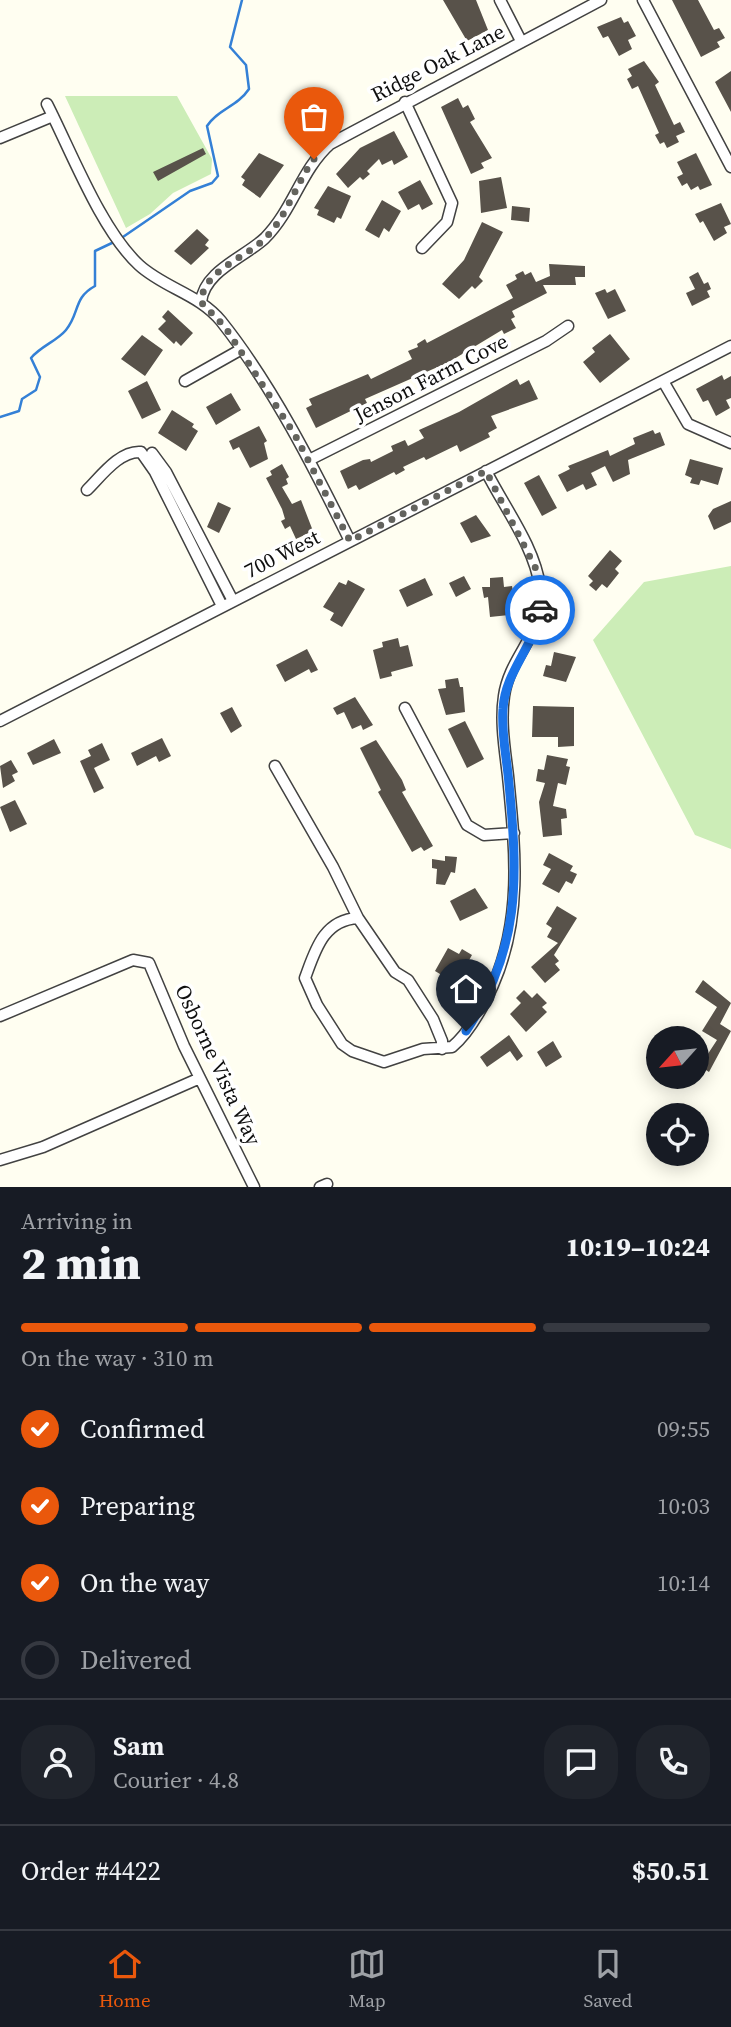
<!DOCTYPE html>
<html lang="en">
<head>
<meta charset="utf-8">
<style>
	:root { --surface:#171b24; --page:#20242c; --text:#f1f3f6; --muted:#9ea1a6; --line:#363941; --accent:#ea580c }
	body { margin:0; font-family:"Source Serif 4",serif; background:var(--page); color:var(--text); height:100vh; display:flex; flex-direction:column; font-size:26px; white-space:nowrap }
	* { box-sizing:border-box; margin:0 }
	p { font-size:23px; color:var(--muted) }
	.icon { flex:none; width:38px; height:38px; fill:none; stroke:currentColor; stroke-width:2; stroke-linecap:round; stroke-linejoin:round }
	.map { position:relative; height:1187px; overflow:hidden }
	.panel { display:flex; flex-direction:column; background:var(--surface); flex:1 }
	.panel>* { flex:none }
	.needle { width:46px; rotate:243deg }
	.fabs { position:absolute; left:646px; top:1026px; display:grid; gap:14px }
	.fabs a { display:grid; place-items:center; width:63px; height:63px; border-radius:50%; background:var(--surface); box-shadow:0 4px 18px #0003; font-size:35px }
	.pin { position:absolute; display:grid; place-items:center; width:60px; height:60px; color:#fff; margin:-72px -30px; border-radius:50% 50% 50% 0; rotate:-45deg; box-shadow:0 0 7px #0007 }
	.pin .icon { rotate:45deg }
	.courier { position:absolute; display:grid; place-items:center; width:70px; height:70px; margin:-35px; border:5px solid #1a73e8; border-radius:50%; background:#fff; color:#222; box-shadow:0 2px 9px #0007 }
	.overview em { font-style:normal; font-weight:800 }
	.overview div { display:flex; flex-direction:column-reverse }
	.overview { display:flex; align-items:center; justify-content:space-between; height:119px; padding:0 21px }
	h1 { font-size:46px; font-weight:800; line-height:52px }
	.bar { display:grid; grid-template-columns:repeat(4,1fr); gap:10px 7px; align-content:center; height:84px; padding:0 21px }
	.bar i { height:9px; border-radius:5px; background:var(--line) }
	.bar .active { background:var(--accent) }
	.bar p { grid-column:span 4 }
	.line { display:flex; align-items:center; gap:18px; padding:0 21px; border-top:2px solid var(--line) }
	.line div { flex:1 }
	.round { display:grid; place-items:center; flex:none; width:74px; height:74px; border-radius:28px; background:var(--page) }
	ol { padding:0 21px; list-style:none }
	li { display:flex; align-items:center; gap:21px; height:77px }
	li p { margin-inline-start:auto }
	li .icon { padding:7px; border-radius:50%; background:var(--accent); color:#fff; stroke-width:4 }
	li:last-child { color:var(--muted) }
	li i { width:38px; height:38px; border:4px solid var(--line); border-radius:50% }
	.tab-bar { display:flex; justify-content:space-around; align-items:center; height:98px; border-top:2px solid var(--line); background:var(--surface); font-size:19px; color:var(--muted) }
	.tab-bar a { display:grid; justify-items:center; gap:4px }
	.tab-bar .active { color:var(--accent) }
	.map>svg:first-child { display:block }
</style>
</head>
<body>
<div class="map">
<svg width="731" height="1187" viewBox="0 0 731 1187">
	<rect width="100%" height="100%" fill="#fffef1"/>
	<path fill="#ccedb7" d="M 65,96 L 177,96 L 212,159 L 211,174 L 173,193 L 150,214 L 126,228 Z
		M 731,566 L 731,849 L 695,835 L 593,640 L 644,582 Z"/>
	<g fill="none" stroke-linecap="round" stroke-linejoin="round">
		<path stroke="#3480d6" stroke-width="2.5" d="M 120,239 L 190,191 L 212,183 L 218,176 L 207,126 C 218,109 237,107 249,89 L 246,65 L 230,47 L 242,0
			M 0,417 L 19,411 L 22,399 L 36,390 L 40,377 L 31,358 C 41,346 57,341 66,330 C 80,313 73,298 95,286 L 95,251 L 114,242"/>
	</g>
	<path fill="#58524a" d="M 443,0 L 476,0 L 488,30 L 467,41 Z
		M 672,0 L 698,0 L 714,30 L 719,28 L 725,38 L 717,42 L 720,47 L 701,57 Z
		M 621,17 L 624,23 L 628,21 L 636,36 L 628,40 L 632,49 L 619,56 L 608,36 L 603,38 L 597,27 Z
		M 644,61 L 659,82 L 655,85 L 674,125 L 680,122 L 685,132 L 676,136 L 679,142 L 667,148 L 664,142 L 660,144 L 655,135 L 659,133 L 638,86 L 632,89 L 627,79 L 632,76 L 628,69 Z
		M 731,71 L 731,112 L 715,82 Z
		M 458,98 L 463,108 L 468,105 L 475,119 L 470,122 L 492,158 L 481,163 L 484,168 L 471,174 L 441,107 Z
		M 394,131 L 408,157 L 394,165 L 392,160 L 382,165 L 379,159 L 367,171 L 370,174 L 363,180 L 360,177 L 348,188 L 336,174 L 360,148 Z
		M 203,148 L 206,154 L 158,181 L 153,172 Z
		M 259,153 L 284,165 L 260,198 L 242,185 L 245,180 L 241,177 Z
		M 696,153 L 712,185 L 700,190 L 698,186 L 691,190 L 687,183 L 682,186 L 677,177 L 683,174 L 677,162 Z
		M 501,177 L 507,208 L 481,213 L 479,181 Z
		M 420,180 L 433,204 L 422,210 L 419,204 L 408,210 L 398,192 Z
		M 328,186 L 351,196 L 341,219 L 337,217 L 334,223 L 317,215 L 319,210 L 314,208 Z
		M 382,200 L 401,211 L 389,232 L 384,228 L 379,238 L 365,230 Z
		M 721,203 L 731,224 L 724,227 L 727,233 L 714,241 L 703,221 L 700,223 L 695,214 Z
		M 512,206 L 530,208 L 529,222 L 511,220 Z
		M 482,222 L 503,232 L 479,277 L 483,281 L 475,289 L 472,286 L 459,299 L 442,284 L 464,260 Z
		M 197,229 L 209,240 L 205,245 L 209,248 L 191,265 L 174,251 Z
		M 549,264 L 585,266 L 585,277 L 575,277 L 576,285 L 543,285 L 547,293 L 512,311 L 515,317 L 511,319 L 516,328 L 504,334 L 502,330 L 449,362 L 365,399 L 367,403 L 316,428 L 306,408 L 312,405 L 309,399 L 368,374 L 371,379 L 412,359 L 408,351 L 418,347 L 417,344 L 425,339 L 427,343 L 513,298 L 506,285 L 517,279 L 515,275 L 523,271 L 525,275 L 531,272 L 536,282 L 550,276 Z
		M 698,272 L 704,284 L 708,282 L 711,289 L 707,291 L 710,297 L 692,306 L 686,293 L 695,289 L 689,277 Z
		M 605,289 L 607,293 L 615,289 L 626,311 L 608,319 L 595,293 Z
		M 168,310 L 193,333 L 181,346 L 176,341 L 174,344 L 158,329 L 166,321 L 162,317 Z
		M 610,334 L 630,359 L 600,383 L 583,362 L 595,352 L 592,348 Z
		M 142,335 L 163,350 L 145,376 L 121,359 Z
		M 722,375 L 724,380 L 731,376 L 731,398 L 726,400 L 730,408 L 716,416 L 708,400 L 703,402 L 696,389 Z
		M 517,379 L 520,385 L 529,380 L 538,399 L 491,416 L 497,428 L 488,433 L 490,437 L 460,452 L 457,445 L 426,460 L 424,457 L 403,467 L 405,470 L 396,475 L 394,472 L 359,490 L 356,485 L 348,489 L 340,471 L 363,460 L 370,459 L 371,462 L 393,451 L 391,446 L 405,440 L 408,446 L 424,438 L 419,430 L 459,412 Z
		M 147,381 L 161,410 L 142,419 L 128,391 Z
		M 231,393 L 241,410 L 216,425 L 206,407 Z
		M 172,410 L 194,424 L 192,427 L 198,431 L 186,451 L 158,433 Z
		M 259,426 L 267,441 L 264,443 L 268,459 L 250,468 L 239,447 L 233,450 L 229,441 Z
		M 653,430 L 655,434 L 660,432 L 665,445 L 628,460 L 630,474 L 613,482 L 605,466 L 591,473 L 597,485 L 586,490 L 583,484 L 567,492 L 558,475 L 570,469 L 568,466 L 608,450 L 610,456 L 635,444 L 633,438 Z
		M 690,459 L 723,468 L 718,485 L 701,480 L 699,485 L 690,483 L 692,478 L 685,475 Z
		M 282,464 L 289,477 L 286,479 L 288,484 L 282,487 L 292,504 L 301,500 L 313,531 L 296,539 L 290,526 L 285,529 L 281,521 L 285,519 L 282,509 L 266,478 L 272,475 L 270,471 Z
		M 539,475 L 557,508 L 542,516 L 524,483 Z
		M 731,501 L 731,522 L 714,530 L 708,516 L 713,509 Z
		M 218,502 L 231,508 L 219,533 L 207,527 Z
		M 476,515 L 491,536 L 471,543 L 460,523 Z
		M 610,550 L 622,561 L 615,569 L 619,573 L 607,588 L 602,584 L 596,591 L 589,585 L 593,581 L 588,576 Z
		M 464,576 L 471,589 L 456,597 L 449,583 Z
		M 503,577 L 504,587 L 512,586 L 514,597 L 508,598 L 509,615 L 490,617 L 488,597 L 484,598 L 482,587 L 490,587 L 490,578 Z
		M 425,578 L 433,595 L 407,607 L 399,590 Z
		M 348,580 L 365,589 L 342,627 L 330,620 L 334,613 L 323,607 L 339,582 L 346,585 Z
		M 398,638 L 400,647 L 408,645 L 413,666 L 391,672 L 392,676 L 380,679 L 373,650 L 383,647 L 382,642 Z
		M 307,649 L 318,670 L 311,673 L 309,669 L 285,682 L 276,665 Z
		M 554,652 L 576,657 L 566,682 L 543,676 L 546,665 L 551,666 Z
		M 458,678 L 460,687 L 463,687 L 465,712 L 446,715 L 438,689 L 446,688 L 445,680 Z
		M 355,697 L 373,725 L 363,730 L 361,725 L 352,729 L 344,712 L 337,715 L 333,708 Z
		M 533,706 L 574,707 L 574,746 L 558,747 L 558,737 L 532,737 Z
		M 232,707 L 242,726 L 231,733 L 220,713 Z
		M 465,721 L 484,759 L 467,768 L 448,729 Z
		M 162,738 L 171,756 L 159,762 L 156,756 L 137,766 L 131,753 Z
		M 54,739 L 61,753 L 33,765 L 27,753 Z
		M 376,740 L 402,780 L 406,790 L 402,792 L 433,846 L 424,851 L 421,847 L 412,852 L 378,792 L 381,790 L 360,748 Z
		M 102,743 L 110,760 L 94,768 L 104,788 L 94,793 L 80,761 L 91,756 L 88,750 Z
		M 547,755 L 568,759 L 566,766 L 570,767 L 566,785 L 558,783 L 553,806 L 566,809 L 567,818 L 561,819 L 562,835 L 543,837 L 539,802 L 545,783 L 536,781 L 538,769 L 544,770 Z
		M 11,760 L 18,772 L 12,775 L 15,781 L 3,788 L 0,766 Z
		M 15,800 L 27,824 L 10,832 L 0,807 Z
		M 549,853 L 573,866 L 570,871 L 577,874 L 572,884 L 566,881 L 559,893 L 542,884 L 551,869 L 543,865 Z
		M 445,856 L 457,857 L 455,873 L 451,872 L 445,885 L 436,884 L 437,869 L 432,868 L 432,859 L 445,861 Z
		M 475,888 L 488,908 L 460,921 L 450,901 Z
		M 557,906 L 577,918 L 554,955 L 559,961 L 555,964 L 560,970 L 545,983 L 531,967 L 558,943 L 547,937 L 552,928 L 546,924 Z
		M 448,948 L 459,954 L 462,949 L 472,955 L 464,969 L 458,966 L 450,980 L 435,971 Z
		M 703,980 L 731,1003 L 720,1024 L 731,1031 L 709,1072 L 700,1066 L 717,1040 L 702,1031 L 717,1007 L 695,992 Z
		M 524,990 L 532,998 L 537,993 L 547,1003 L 542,1007 L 547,1012 L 526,1032 L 510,1014 L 521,1003 L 516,998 Z
		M 509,1035 L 523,1056 L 517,1061 L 510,1051 L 487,1067 L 480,1057 Z
		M 553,1041 L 562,1057 L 546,1067 L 537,1052 Z"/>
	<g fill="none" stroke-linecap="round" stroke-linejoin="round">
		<g stroke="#424242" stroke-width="13">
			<path id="minor" d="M 500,0 L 521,41
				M 643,0 L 731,167
				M 405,102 L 452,203 L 447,222 L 422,248
				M 47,104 C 71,151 101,230 139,265 C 164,288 199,294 221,321 C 272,385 314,468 350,541
				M 0,138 L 53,116
				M 201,302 C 204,271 245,257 265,238 C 293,210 301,170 330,144 L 601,0
				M 185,381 L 240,350
				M 663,381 L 688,424 L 731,443
				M 152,453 L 166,472 L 233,601
				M 309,460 L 546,341 L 568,326
				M 87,490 C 101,476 120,450 141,452 L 155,472 L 222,606
				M 405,708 L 467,825 L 484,835 L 514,833
				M 0,721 L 731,346
				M 275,766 L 333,867 L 358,918
				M 0,1016 L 133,960 L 149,963 L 184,1046 L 254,1187
				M 442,1049 L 442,1041 L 433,1019 L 408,980 L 395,972 L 358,918 C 323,920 315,951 305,978 L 317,1005 L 342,1044 L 352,1051 L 384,1062 L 423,1049 L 452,1047 C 470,1032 483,1007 493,985 C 523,917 515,848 508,776 C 505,750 500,722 504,696 C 510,654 546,634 540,587 C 535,547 504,507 486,471
				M 0,1160 L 43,1147 L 200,1078
				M 320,1187 L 327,1184"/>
		</g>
		<use href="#minor" stroke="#fff" stroke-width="10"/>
	</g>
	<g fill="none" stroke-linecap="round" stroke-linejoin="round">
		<path stroke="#63635e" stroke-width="7" stroke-dasharray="0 12.6" d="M 314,159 C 294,186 287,219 261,242 C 242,259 203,272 201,302 L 225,327 L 295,435 L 350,541 L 486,471 L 536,569 L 540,610"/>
		<path stroke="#1a73e8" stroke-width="9" d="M 466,1031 C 521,948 518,878 509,784 C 507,759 501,733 503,709 C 505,671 535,646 540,610"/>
	</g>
	<g text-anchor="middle" stroke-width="7" stroke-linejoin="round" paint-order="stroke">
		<g font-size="21" fill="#0f0f0f" stroke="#fff">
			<text transform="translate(438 63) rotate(-27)" y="7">Ridge Oak Lane</text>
			<text transform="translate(431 378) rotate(-27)" y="7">Jenson Farm Cove</text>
			<text transform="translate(282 554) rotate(-27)" y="7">700 West</text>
			<text transform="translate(218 1065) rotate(65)" y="7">Osborne Vista Way</text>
		</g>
	</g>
</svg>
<div class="fabs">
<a><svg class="needle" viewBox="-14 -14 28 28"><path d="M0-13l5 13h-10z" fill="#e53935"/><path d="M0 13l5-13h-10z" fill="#9ea1a6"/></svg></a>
<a><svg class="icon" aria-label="locate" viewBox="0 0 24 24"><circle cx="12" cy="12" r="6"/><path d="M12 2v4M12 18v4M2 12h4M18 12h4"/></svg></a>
</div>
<div class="pin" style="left:314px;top:159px;background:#ea580c"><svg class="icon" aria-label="bag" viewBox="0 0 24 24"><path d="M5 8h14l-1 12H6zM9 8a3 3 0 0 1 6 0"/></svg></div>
<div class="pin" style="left:466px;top:1031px;background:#1f2937"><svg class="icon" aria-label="home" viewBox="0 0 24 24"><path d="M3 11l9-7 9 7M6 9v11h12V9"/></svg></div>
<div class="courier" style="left:540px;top:610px"><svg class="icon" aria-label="car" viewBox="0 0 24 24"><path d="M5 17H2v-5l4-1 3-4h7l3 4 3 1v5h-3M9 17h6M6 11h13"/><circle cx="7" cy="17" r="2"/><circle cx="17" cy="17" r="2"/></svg></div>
</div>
<section class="panel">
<div class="overview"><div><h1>2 min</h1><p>Arriving in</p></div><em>10:19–10:24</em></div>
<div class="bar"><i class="active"></i><i class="active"></i><i class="active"></i><i></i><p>On the way · 310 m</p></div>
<ol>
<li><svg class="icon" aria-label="check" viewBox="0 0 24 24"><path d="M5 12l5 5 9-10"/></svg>Confirmed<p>09:55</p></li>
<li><svg class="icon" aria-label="check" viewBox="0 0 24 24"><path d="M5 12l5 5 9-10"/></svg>Preparing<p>10:03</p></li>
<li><svg class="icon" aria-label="check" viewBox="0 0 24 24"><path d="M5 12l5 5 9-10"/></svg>On the way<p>10:14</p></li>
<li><i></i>Delivered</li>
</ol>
<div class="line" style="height:126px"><a class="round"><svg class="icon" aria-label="person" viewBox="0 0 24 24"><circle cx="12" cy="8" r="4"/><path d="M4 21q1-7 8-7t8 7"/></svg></a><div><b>Sam</b><p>Courier · 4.8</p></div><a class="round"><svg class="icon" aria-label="chat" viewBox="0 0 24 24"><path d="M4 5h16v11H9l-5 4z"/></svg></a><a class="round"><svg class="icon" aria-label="phone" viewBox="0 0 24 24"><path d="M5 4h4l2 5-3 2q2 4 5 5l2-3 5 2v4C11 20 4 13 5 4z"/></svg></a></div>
<div class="line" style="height:91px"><div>Order #4422</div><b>$50.51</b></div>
</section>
<nav class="tab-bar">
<a class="active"><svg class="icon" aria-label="home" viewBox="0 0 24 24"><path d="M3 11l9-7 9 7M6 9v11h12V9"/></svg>Home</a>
<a><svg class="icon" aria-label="map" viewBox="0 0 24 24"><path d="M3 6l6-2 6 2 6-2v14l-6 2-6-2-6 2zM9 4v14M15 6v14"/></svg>Map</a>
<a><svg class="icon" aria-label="saved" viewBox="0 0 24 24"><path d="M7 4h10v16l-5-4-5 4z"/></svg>Saved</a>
</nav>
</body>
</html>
